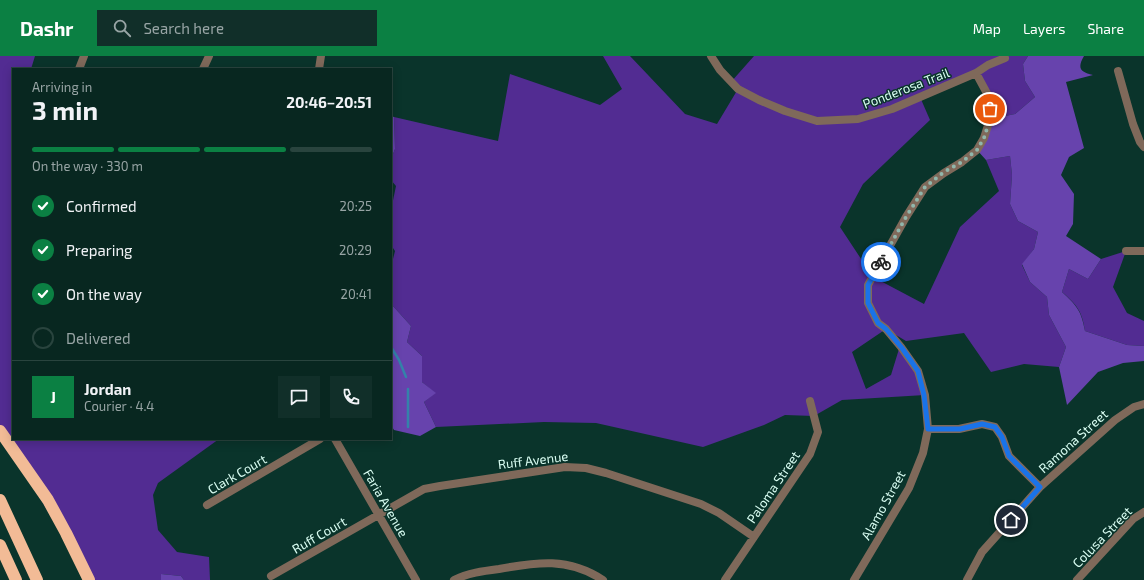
<!DOCTYPE html>
<html lang="en">
<head>
<meta charset="utf-8">
<style>
	:root { --surface:#082720; --page:#112f29; --text:#f1f3f6; --muted:#98a5a5; --line:#29443e; --accent:#0b8043 }
	body { margin:0; font-family:"Exo 2",sans-serif; background:var(--page); color:var(--text); height:100vh; display:flex; flex-direction:column; font-size:15px; white-space:nowrap }
	* { box-sizing:border-box; margin:0 }
	p { font-size:13px; color:var(--muted) }
	.icon { flex:none; width:22px; height:22px; fill:none; stroke:currentColor; stroke-width:2; stroke-linecap:round; stroke-linejoin:round }
	.map { position:relative; flex:1; overflow:hidden }
	.panel { position:absolute; left:12px; top:12px; width:380px; height:372px; display:flex; flex-direction:column; background:var(--surface); border-radius:0px; box-shadow:0 2px 10px #0003,0 0 0 1px var(--line) }
	.panel>* { flex:none }
	.pin { position:absolute; display:grid; place-items:center; width:34px; height:34px; color:#fff; margin:-17px; border:2px solid #fff; border-radius:50%; box-shadow:0 1px 4px #0007 }
	.courier { position:absolute; display:grid; place-items:center; width:40px; height:40px; margin:-20px; border:3px solid #1a73e8; border-radius:50%; background:#fff; color:#222; box-shadow:0 1px 5px #0007 }
	.headline em { font-style:normal; font-weight:700 }
	.headline div { display:flex; flex-direction:column-reverse }
	.headline { display:flex; align-items:center; justify-content:space-between; height:68px; padding:0 20px }
	h1 { font-size:26px; font-weight:700; line-height:30px }
	.bar { display:grid; grid-template-columns:repeat(4,1fr); gap:6px 4px; align-content:center; height:48px; padding:0 20px }
	.bar i { height:5px; border-radius:3px; background:var(--line) }
	.bar .current { background:var(--accent) }
	.bar p { grid-column:span 4 }
	.line { display:flex; align-items:center; gap:10px; padding:0 20px; border-top:1px solid var(--line) }
	.line div { flex:1 }
	.round { display:grid; place-items:center; flex:none; width:42px; height:42px; border-radius:0px; background:var(--page) }
	ol { padding:0 20px; list-style:none }
	li { display:flex; align-items:center; gap:12px; height:44px }
	li p { margin-inline-start:auto }
	li .icon { padding:4px; border-radius:50%; background:var(--accent); color:#fff; stroke-width:4 }
	li:last-child { color:var(--muted) }
	li i { width:22px; height:22px; border:2px solid var(--line); border-radius:50% }
	header { display:flex; align-items:center; gap:24px; box-sizing:border-box; height:56px; padding:0 20px; background:var(--accent); color:#fff }
	header strong { font-size:19px }
	nav { display:flex; gap:22px; margin-inline-start:auto; font-size:14px }
	.search { width:280px; height:36px; background:var(--page); display:flex; align-items:center; gap:10px; box-sizing:border-box; padding:0 14px; border-radius:0px; color:var(--muted); font-size:15px }
	.map>svg:first-child { display:block }
</style>
</head>
<body>
<header>
<strong>Dashr</strong>
<div class="search"><svg class="icon" aria-label="search" viewBox="0 0 24 24"><circle cx="10" cy="10" r="6"/><path d="M15 15l6 6"/></svg>Search here</div>
<nav><a>Map</a><a>Layers</a><a>Share</a></nav>
</header>
<div class="map">
<svg width="1144" height="524" viewBox="0 0 1144 524">
	<rect width="100%" height="100%" fill="#0a342b"/>
	<path fill="#522c92" d="M 0,0 L 35,0 L 31,13 L 13,13 L 13,383 L 219,383 L 158,427 L 153,439 L 158,474 L 177,496 L 209,501 L 210,524 L 184,524 L 181,520 L 161,518 L 161,524 L 89,524 L 0,375 Z
		M 603,0 L 630,0 L 685,58 L 717,68 L 738,33 L 731,26 L 754,0 L 1028,0 L 1023,8 L 1025,25 L 1035,41 L 1015,58 L 990,63 L 990,43 L 976,17 L 920,41 L 930,64 L 863,128 L 840,171 L 873,221 L 924,248 L 960,171 L 999,135 L 986,104 L 1010,100 L 1012,119 L 1010,148 L 1018,165 L 1038,176 L 1034,193 L 1022,209 L 1030,226 L 1047,241 L 1049,259 L 1066,291 L 1059,311 L 1024,308 L 991,316 L 964,277 L 906,285 L 886,273 L 852,296 L 866,333 L 891,319 L 899,293 L 918,315 L 925,339 L 842,344 L 814,360 L 785,359 L 764,369 L 703,391 L 596,367 L 544,366 L 436,371 L 424,346 L 435,337 L 422,326 L 422,300 L 407,286 L 411,270 L 393,250 L 391,243 L 391,211 L 395,195 L 391,189 L 391,154 L 396,130 L 391,124 L 391,103 L 395,93 L 394,61 L 498,85 L 510,18 L 600,49 L 622,33 Z
		M 1126,195 L 1113,231 L 1127,257 L 1144,265 L 1144,290 L 1127,289 L 1085,275 C 1082,255 1077,249 1062,236 L 1069,213 L 1088,223 L 1101,203 Z"/>
	<path fill="#6743ad" d="M 1028,0 L 1084,0 C 1077,12 1080,16 1093,19 L 1066,26 L 1084,92 L 1069,101 L 1061,119 L 1074,138 L 1073,168 L 1066,180 L 1101,203 L 1088,223 L 1069,213 L 1062,236 C 1077,250 1081,254 1085,275 L 1127,289 L 1144,290 L 1144,305 L 1123,307 L 1098,316 L 1067,349 L 1059,311 L 1066,291 L 1049,259 L 1047,241 L 1030,226 L 1022,208 L 1034,193 L 1038,176 L 1018,165 L 1010,148 L 1012,119 L 1010,100 L 986,104 L 977,94 L 990,63 L 1015,58 L 1035,41 L 1025,25 L 1023,8 Z
		M 391,60 L 394,61 L 395,93 L 391,103 Z
		M 391,243 L 393,250 L 411,270 L 407,286 L 422,300 L 422,326 L 436,337 L 424,346 L 436,371 L 420,380 L 394,374 L 391,369 L 391,330 L 393,323 L 391,318 Z
		M 161,518 L 181,520 L 184,524 L 161,524 Z"/>
	<g fill="none" stroke-linecap="round" stroke-linejoin="round">
		<path stroke="#3482aa" stroke-width="2.5" d="M 391,291 L 399,304 L 406,321
			M 408,371 L 408,333"/>
		<path stroke="#7f695a" stroke-width="8" d="M 711,0 L 720,14 L 738,33 L 759,44 L 785,55 L 817,65 L 858,63 L 892,53 L 976,17 L 988,9 L 1005,2
			M 79,13 L 84,0
			M 203,13 L 209,0
			M 319,13 L 321,0
			M 1118,15 L 1133,68 L 1140,86 L 1144,91
			M 1126,195 L 1144,195
			M 928,373 L 959,373 L 982,368 L 995,371 L 1002,381 L 1009,400 L 1040,431
			M 335,383 L 416,524
			M 207,449 L 320,383
			M 271,520 L 424,433 L 440,430 L 565,411 L 586,412 L 606,417 L 701,448 L 719,457 L 754,481
			M 454,524 C 468,517 483,515 499,513 C 537,506 568,501 603,524
			M 725,524 L 810,398 L 818,376 L 810,345
			M 854,524 L 909,432 L 923,397 L 928,373 L 925,339 L 918,315 L 901,291 L 886,273 L 878,267 L 868,247 L 868,229 L 906,161 L 925,131 L 944,117 L 962,106 L 977,94 L 984,82 L 990,63 L 990,43 L 976,17
			M 967,524 L 982,496 L 1040,431 L 1115,364 L 1134,351 L 1144,348
			M 1077,524 L 1133,463 L 1144,456"/>
		<path stroke="#f2bb96" stroke-width="12" d="M 0,375 L 48,444 L 66,477 L 89,524
			M 0,444 L 37,524
			M 0,489 L 16,524"/>
	</g>
	<g fill="none" stroke-linecap="round" stroke-linejoin="round">
		<path stroke="#91b7ac" stroke-width="4" stroke-dasharray="0 7.2" d="M 881,206 L 906,161 L 925,131 L 944,116 L 962,106 L 977,94 L 984,82 L 990,63 L 990,53"/>
		<path stroke="#1a73e8" stroke-width="5" d="M 881,206 L 868,229 L 868,247 L 878,267 L 886,273 L 902,292 L 918,315 L 924,339 L 928,373 L 960,373 L 982,368 L 995,371 L 1002,381 L 1009,400 L 1040,431 L 1011,464"/>
	</g>
	<g text-anchor="middle" stroke-width="3" stroke-linejoin="round" paint-order="stroke">
		<g font-size="13" fill="#d9fdf2" stroke="#0a342b">
			<text transform="translate(906 32) rotate(-21)" y="5">Ponderosa Trail</text>
			<text transform="translate(1073 385) rotate(-42)" y="5">Ramona Street</text>
			<text transform="translate(533 404) rotate(-7)" y="5">Ruff Avenue</text>
			<text transform="translate(237 418) rotate(-30)" y="5">Clark Court</text>
			<text transform="translate(773 431) rotate(-56)" y="5">Paloma Street</text>
			<text transform="translate(386 447) rotate(60)" y="5">Faria Avenue</text>
			<text transform="translate(883 449) rotate(-61)" y="5">Alamo Street</text>
			<text transform="translate(319 479) rotate(-30)" y="5">Ruff Court</text>
			<text transform="translate(1102 481) rotate(-46)" y="5">Colusa Street</text>
		</g>
	</g>
</svg>
<div class="pin" style="left:990px;top:53px;background:#ea580c"><svg class="icon" aria-label="bag" viewBox="0 0 24 24"><path d="M5 8h14l-1 12H6zM9 8a3 3 0 0 1 6 0"/></svg></div>
<div class="pin" style="left:1011px;top:464px;background:#1f2937"><svg class="icon" aria-label="home" viewBox="0 0 24 24"><path d="M3 11l9-7 9 7M6 9v11h12V9"/></svg></div>
<div class="courier" style="left:881px;top:206px"><svg class="icon" aria-label="bike" viewBox="0 0 24 24"><circle cx="6" cy="16" r="4"/><circle cx="18" cy="16" r="4"/><path d="M6 16l4-8h5l3 8M10 8l3 8H6M13 5h3"/></svg></div>
<section class="panel">
<div class="headline"><div><h1>3 min</h1><p>Arriving in</p></div><em>20:46–20:51</em></div>
<div class="bar"><i class="current"></i><i class="current"></i><i class="current"></i><i></i><p>On the way · 330 m</p></div>
<ol>
<li><svg class="icon" aria-label="check" viewBox="0 0 24 24"><path d="M5 12l5 5 9-10"/></svg>Confirmed<p>20:25</p></li>
<li><svg class="icon" aria-label="check" viewBox="0 0 24 24"><path d="M5 12l5 5 9-10"/></svg>Preparing<p>20:29</p></li>
<li><svg class="icon" aria-label="check" viewBox="0 0 24 24"><path d="M5 12l5 5 9-10"/></svg>On the way<p>20:41</p></li>
<li><i></i>Delivered</li>
</ol>
<div class="line" style="height:72px"><b class="round" style="background:var(--accent);color:#fff">J</b><div><b>Jordan</b><p>Courier · 4.4</p></div><a class="round"><svg class="icon" aria-label="chat" viewBox="0 0 24 24"><path d="M4 5h16v11H9l-5 4z"/></svg></a><a class="round"><svg class="icon" aria-label="phone" viewBox="0 0 24 24"><path d="M5 4h4l2 5-3 2q2 4 5 5l2-3 5 2v4C11 20 4 13 5 4z"/></svg></a></div>
</section>
</div>
</body>
</html>
